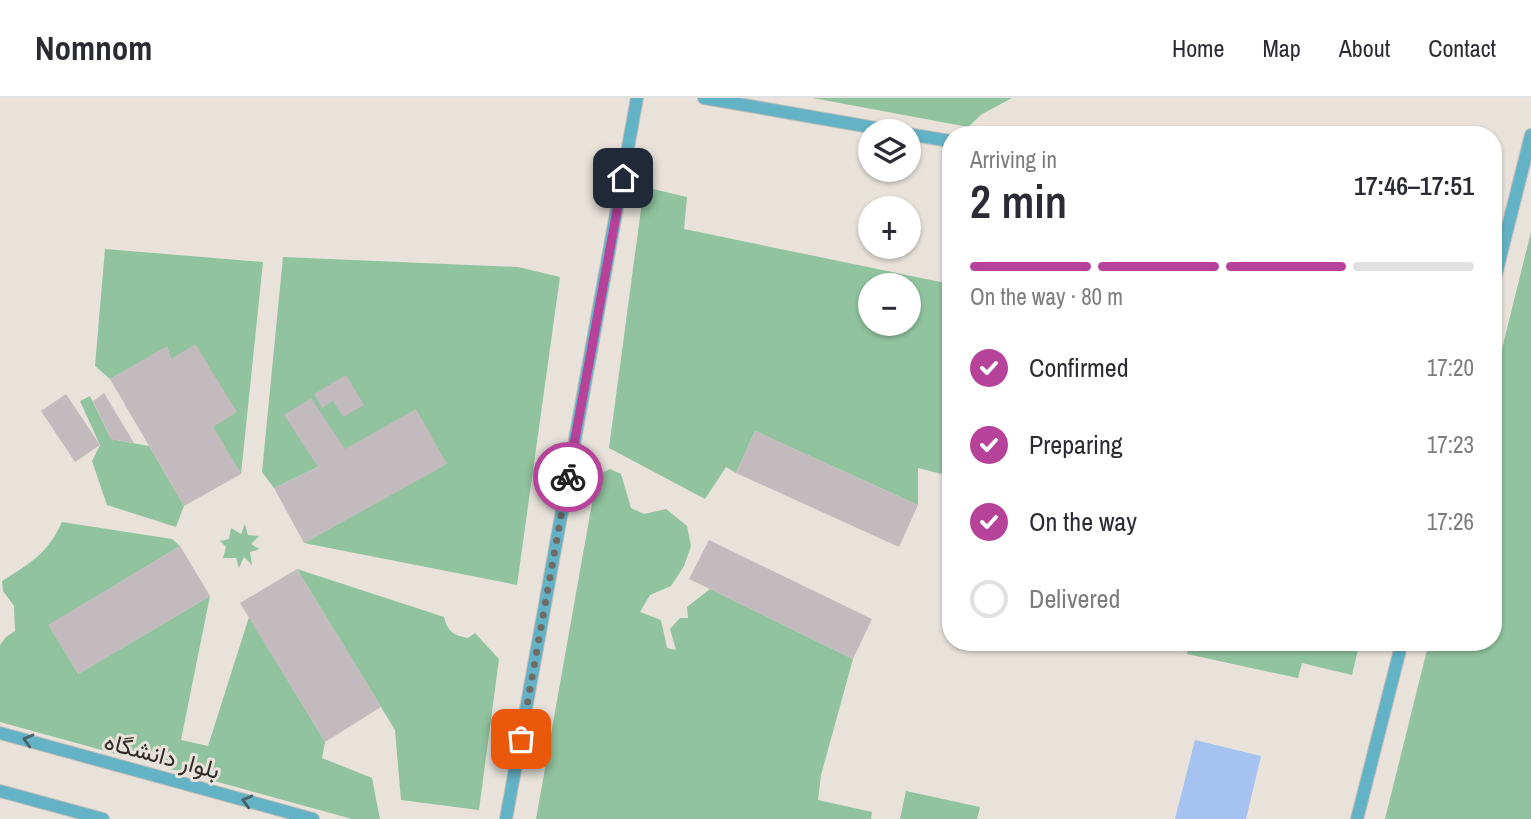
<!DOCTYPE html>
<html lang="en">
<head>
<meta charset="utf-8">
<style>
	:root { --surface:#fff; --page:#f2f2f3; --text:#2b2b33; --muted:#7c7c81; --line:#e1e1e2; --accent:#b7429a }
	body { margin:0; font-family:"Archivo Narrow",Vazirmatn,sans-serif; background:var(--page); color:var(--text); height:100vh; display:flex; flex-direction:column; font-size:26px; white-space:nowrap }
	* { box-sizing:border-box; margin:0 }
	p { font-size:23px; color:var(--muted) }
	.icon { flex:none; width:38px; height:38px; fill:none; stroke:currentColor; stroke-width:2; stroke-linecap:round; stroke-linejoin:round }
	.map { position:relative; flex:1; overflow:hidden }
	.side { position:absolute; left:942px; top:28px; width:560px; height:525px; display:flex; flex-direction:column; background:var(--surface); border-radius:28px; box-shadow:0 2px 5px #0004 }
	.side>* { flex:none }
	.fabs { position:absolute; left:858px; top:21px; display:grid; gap:14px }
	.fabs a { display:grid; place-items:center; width:63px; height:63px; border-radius:50%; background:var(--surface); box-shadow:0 2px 5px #0004; font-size:35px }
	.pin { position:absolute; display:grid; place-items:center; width:60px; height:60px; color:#fff; margin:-30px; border-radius:14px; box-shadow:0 4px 10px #0006 }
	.courier { position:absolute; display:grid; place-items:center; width:70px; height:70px; margin:-35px; border:5px solid #b7429a; border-radius:50%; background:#fff; color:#222; box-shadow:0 2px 9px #0007 }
	.headline em { font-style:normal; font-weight:600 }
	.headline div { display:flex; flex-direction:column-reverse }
	.headline { display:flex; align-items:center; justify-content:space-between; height:119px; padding:0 28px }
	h1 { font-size:46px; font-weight:600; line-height:52px }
	.bar { display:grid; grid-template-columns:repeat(4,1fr); gap:10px 7px; align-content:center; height:84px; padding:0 28px }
	.bar i { height:9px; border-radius:5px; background:var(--line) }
	.bar .current { background:var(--accent) }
	.bar p { grid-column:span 4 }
	ol { padding:0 28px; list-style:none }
	li { display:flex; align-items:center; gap:21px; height:77px }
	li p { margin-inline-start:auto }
	li .icon { padding:7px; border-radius:50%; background:var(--accent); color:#fff; stroke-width:4 }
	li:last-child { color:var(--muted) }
	li i { width:38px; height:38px; border:4px solid var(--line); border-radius:50% }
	header { display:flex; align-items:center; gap:42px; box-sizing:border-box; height:98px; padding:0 35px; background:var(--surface); border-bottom:2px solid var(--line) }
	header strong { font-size:33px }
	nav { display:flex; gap:38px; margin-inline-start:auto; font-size:24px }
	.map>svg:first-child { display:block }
</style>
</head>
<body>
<header>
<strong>Nomnom</strong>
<nav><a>Home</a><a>Map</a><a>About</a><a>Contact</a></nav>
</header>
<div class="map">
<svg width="1531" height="721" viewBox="0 0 1531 721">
	<rect width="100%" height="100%" fill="#e8e2db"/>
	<path fill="#90c39e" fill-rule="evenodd" d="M 813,0 L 1012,0 L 982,16 L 968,29 Z
		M 644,89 L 687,99 L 684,131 L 950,186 L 950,378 L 918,370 L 918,407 L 755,333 L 736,375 L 726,369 L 705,401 L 609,350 ZM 870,187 L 908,187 L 908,226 L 870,226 Z
		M 1531,134 L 1531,721 L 1385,721 L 1429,544 L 1493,544 L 1493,287 Z
		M 105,151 L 263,164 L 241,376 L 171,261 L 167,249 L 110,281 L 95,268 Z
		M 283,159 L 518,169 L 560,179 L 517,487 L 304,445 L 446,366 L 318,369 L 274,390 L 262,374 Z
		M 90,298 L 111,341 L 149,348 L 184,408 L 176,429 L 107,407 L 92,363 L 100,347 L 80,303 Z
		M 610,371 L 621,376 L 631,410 L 644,416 L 666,411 L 687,428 L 691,448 L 684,468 L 671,488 L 650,497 L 640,514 L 661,522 L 667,550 L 676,552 L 670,531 L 680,520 L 688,520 L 687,509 L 710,491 L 853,561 L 821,677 L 818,702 L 872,714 L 871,721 L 536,721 L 597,377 Z
		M 62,424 L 172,441 L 180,448 L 49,527 L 78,576 L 210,498 L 181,642 L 208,648 L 249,519 L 325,644 L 322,660 L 372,680 L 380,721 L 352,721 L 0,624 L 0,547 L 6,539 L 15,533 L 14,508 L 3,493 L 2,483 C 31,465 48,455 62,424 Z
		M 245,426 L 248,437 L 259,438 L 251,446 L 260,451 L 250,454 L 252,467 L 244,459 L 239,470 L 236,460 L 223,460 L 226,449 L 220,443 L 229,441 L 231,430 L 241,436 Z
		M 297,471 L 444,519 C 447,533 454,538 468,540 L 475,535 L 499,561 L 479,712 L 401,702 L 395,632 Z
		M 1190,544 L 1360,544 L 1352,577 L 1302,565 L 1298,580 L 1187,556 Z
		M 906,693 L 980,709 L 977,721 L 900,721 Z"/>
	<path fill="#a6c2f0" d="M 1195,642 L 1261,658 L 1246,721 L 1175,721 Z"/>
	<path fill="#c3babe" d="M 195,246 L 237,314 L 213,329 L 241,376 L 184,408 L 110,281 L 167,248 L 171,261 Z
		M 346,277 L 364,307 L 343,319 L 333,303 L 322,310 L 314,296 Z
		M 104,295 L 134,345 L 111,341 L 93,303 Z
		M 66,296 L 100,347 L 75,364 L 41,313 Z
		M 311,300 L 345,351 L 416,311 L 447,366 L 304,445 L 274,390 L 318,369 L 284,317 Z
		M 755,333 L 918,407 L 899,449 L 736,375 Z
		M 709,442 L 872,521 L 853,561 L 689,481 Z
		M 180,448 L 210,498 L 78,576 L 48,527 Z
		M 297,471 L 381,609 L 325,644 L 240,505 Z"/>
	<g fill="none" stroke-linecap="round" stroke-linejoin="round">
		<g stroke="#c3beb7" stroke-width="14">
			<path id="service" d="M 704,0 L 893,33
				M 908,36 L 950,43
				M 1493,188 L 1531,37
				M 0,635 L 313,721
				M 0,693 L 103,721
				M 506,721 L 637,0
				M 1357,721 L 1402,544"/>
		</g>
		<use href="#service" stroke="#64b2c5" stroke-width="12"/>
	</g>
	<defs><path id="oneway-chevron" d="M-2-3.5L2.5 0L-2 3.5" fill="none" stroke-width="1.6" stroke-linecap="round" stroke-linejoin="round" transform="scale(1.75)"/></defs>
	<g stroke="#446267">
		<use href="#oneway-chevron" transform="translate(28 642) rotate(-165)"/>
		<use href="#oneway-chevron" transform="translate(247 703) rotate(-165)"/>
	</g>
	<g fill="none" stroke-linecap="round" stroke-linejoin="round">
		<path stroke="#6f6c67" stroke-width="7" stroke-dasharray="0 12.6" d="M 521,641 L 568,379"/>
		<path stroke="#b7429a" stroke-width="9" d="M 568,379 L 623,80"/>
	</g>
	<g text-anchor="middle" stroke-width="6" stroke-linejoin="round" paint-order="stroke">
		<g font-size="24" fill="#2e2c29" stroke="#e8e2db">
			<text transform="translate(162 658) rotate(15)" y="8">بلوار دانشگاه</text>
		</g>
	</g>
</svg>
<div class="fabs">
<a><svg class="icon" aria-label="layers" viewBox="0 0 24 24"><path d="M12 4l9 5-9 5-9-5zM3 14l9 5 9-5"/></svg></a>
<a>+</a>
<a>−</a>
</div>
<div class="pin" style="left:521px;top:641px;background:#ea580c"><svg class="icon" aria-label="bag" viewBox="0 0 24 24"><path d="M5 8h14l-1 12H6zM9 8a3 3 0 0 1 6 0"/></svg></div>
<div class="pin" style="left:623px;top:80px;background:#1f2937"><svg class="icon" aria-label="home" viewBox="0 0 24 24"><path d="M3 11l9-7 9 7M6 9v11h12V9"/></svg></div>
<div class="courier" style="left:568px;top:379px"><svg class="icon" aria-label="bike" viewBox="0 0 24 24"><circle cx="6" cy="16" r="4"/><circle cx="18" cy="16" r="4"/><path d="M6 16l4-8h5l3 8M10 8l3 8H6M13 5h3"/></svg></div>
<section class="side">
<div class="headline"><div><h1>2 min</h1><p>Arriving in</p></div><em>17:46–17:51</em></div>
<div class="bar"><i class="current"></i><i class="current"></i><i class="current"></i><i></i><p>On the way · 80 m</p></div>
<ol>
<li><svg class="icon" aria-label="check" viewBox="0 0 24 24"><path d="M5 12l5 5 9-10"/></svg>Confirmed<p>17:20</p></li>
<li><svg class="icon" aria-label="check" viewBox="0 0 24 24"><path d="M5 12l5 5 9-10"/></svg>Preparing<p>17:23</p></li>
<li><svg class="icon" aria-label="check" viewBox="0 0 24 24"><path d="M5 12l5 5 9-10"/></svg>On the way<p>17:26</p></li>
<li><i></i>Delivered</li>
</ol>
</section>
</div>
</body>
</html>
